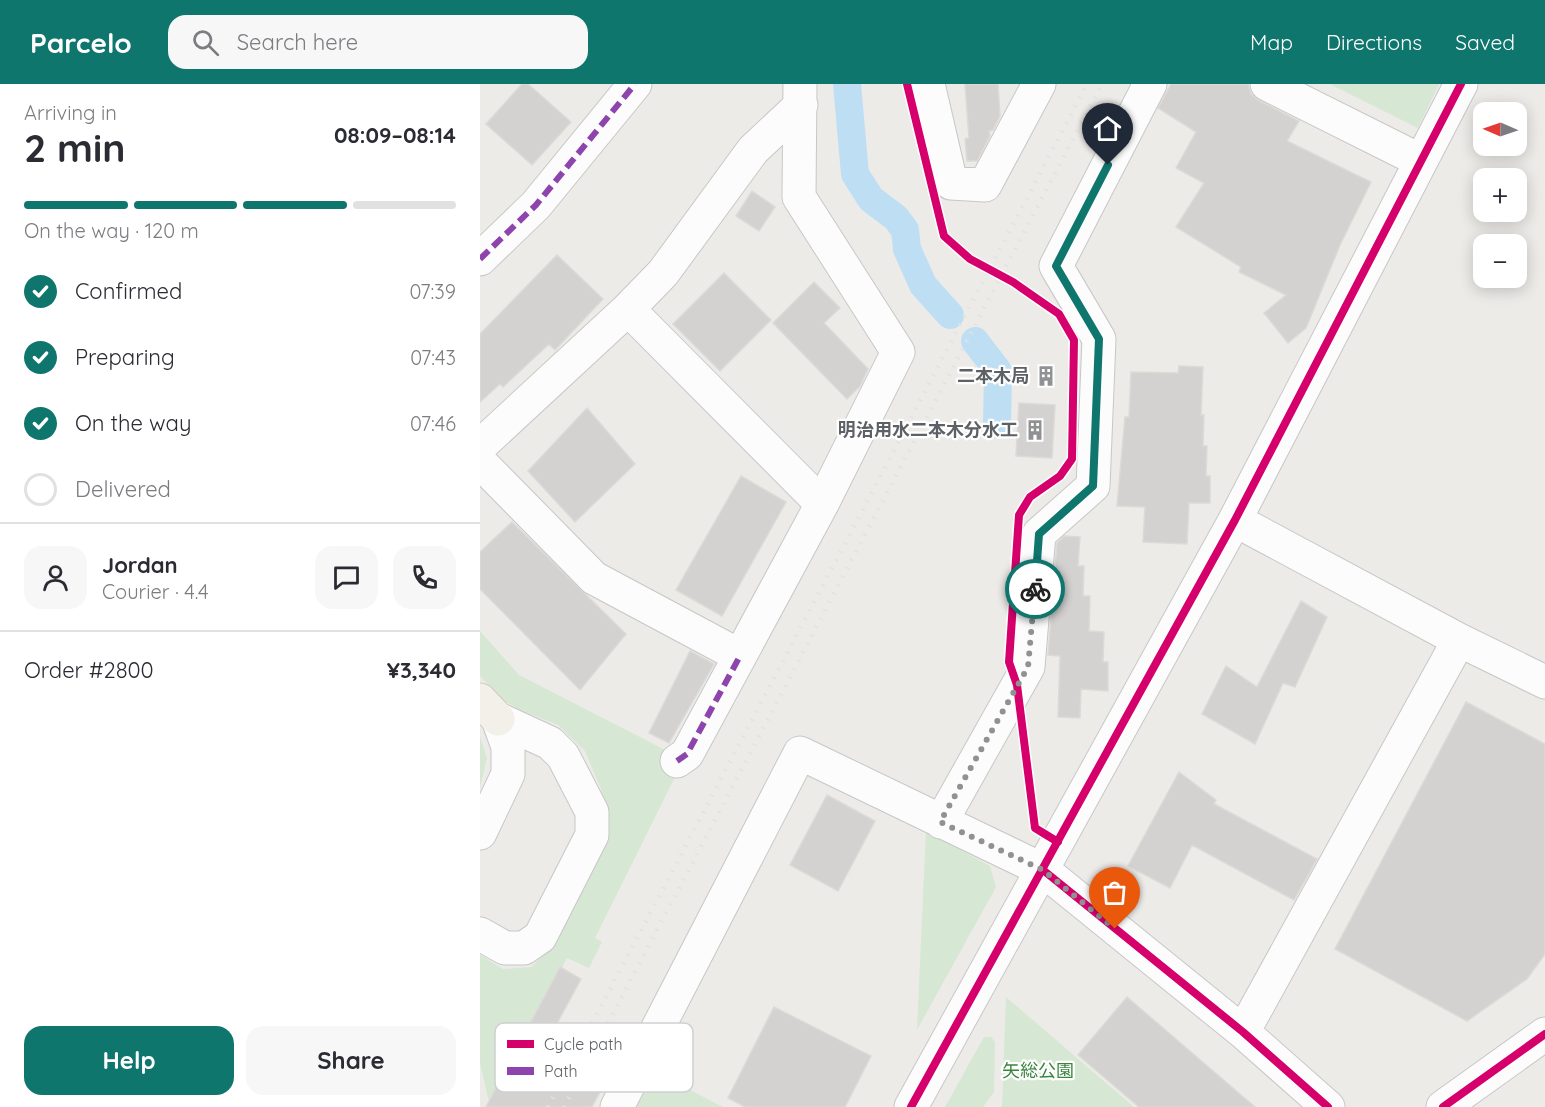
<!DOCTYPE html>
<html lang="en">
<head>
<meta charset="utf-8">
<style>
	:root { --surface:#fff; --page:#f7f7f7; --text:#2b2b33; --muted:#7c7c81; --line:#e1e1e2; --accent:#0f766e }
	body { margin:0; font-family:Quicksand,"Noto Sans JP",sans-serif; background:var(--page); color:var(--text); height:100vh; display:flex; flex-direction:column; font-size:22px; white-space:nowrap }
	* { box-sizing:border-box; margin:0 }
	p { font-size:20px; color:var(--muted) }
	.icon { flex:none; width:33px; height:33px; fill:none; stroke:currentColor; stroke-width:2; stroke-linecap:round; stroke-linejoin:round }
	.map { position:relative; flex:1; overflow:hidden }
	.details { display:flex; flex-direction:column; background:var(--surface); width:480px }
	.details>* { flex:none }
	.needle { width:39px; rotate:272deg }
	.controls { position:absolute; left:993px; top:18px; display:grid; gap:12px }
	.controls a { display:grid; place-items:center; width:54px; height:54px; border-radius:12px; background:var(--surface); box-shadow:0 3px 15px #0003; font-size:30px }
	.pin { position:absolute; display:grid; place-items:center; width:51px; height:51px; color:#fff; margin:-62px -26px; border-radius:50% 50% 50% 0; rotate:-45deg; box-shadow:0 0 6px #0007 }
	.pin .icon { rotate:45deg }
	.courier { position:absolute; display:grid; place-items:center; width:60px; height:60px; margin:-30px; border:4px solid #0f766e; border-radius:50%; background:#fff; color:#222; box-shadow:0 2px 8px #0007 }
	.summary em { font-style:normal; font-weight:700 }
	.summary div { display:flex; flex-direction:column-reverse }
	.summary { display:flex; align-items:center; justify-content:space-between; height:102px; padding:0 24px }
	h1 { font-size:39px; font-weight:700; line-height:45px }
	.bar { display:grid; grid-template-columns:repeat(4,1fr); gap:9px 6px; align-content:center; height:72px; padding:0 24px }
	.bar i { height:8px; border-radius:4px; background:var(--line) }
	.bar .current { background:var(--accent) }
	.bar p { grid-column:span 4 }
	.line { display:flex; align-items:center; gap:15px; padding:0 24px; border-top:2px solid var(--line) }
	.line div { flex:1 }
	.round { display:grid; place-items:center; flex:none; width:63px; height:63px; border-radius:18px; background:var(--page) }
	ol { padding:0 24px; list-style:none }
	li { display:flex; align-items:center; gap:18px; height:66px }
	li p { margin-inline-start:auto }
	li .icon { padding:6px; border-radius:50%; background:var(--accent); color:#fff; stroke-width:4 }
	li:last-child { color:var(--muted) }
	li i { width:33px; height:33px; border:3px solid var(--line); border-radius:50% }
	.button { display:flex; gap:12px; margin-top:auto; padding:12px 24px }
	.button a { flex:1; height:69px; border-radius:18px; background:var(--accent); color:#fff; font-size:24px; font-weight:700; line-height:69px; text-align:center }
	.button a+a { background:var(--page); color:var(--text) }
	header { display:flex; align-items:center; gap:36px; box-sizing:border-box; height:84px; padding:0 30px; background:var(--accent); color:#fff }
	header strong { font-size:28px }
	nav { display:flex; gap:33px; margin-inline-start:auto; font-size:21px }
	.search { width:420px; height:54px; background:var(--page); display:flex; align-items:center; gap:15px; box-sizing:border-box; padding:0 21px; border-radius:18px; color:var(--muted); font-size:22px }
	main { display:flex; flex:1; min-height:0 }
	.map>svg:first-child { display:block }
</style>
</head>
<body>
<header>
<strong>Parcelo</strong>
<div class="search"><svg class="icon" aria-label="search" viewBox="0 0 24 24"><circle cx="10" cy="10" r="6"/><path d="M15 15l6 6"/></svg>Search here</div>
<nav><a>Map</a><a>Directions</a><a>Saved</a></nav>
</header>
<main>
<section class="details">
<div class="summary"><div><h1>2 min</h1><p>Arriving in</p></div><em>08:09–08:14</em></div>
<div class="bar"><i class="current"></i><i class="current"></i><i class="current"></i><i></i><p>On the way · 120 m</p></div>
<ol>
<li><svg class="icon" aria-label="check" viewBox="0 0 24 24"><path d="M5 12l5 5 9-10"/></svg>Confirmed<p>07:39</p></li>
<li><svg class="icon" aria-label="check" viewBox="0 0 24 24"><path d="M5 12l5 5 9-10"/></svg>Preparing<p>07:43</p></li>
<li><svg class="icon" aria-label="check" viewBox="0 0 24 24"><path d="M5 12l5 5 9-10"/></svg>On the way<p>07:46</p></li>
<li><i></i>Delivered</li>
</ol>
<div class="line" style="height:108px"><a class="round"><svg class="icon" aria-label="person" viewBox="0 0 24 24"><circle cx="12" cy="8" r="4"/><path d="M4 21q1-7 8-7t8 7"/></svg></a><div><b>Jordan</b><p>Courier · 4.4</p></div><a class="round"><svg class="icon" aria-label="chat" viewBox="0 0 24 24"><path d="M4 5h16v11H9l-5 4z"/></svg></a><a class="round"><svg class="icon" aria-label="phone" viewBox="0 0 24 24"><path d="M5 4h4l2 5-3 2q2 4 5 5l2-3 5 2v4C11 20 4 13 5 4z"/></svg></a></div>
<div class="line" style="height:78px"><div>Order #2800</div><b>¥3,340</b></div>
<div class="button"><a>Help</a><a>Share</a></div>
</section>
<div class="map">
<svg width="1065" height="1023" viewBox="0 0 1065 1023">
	<rect width="100%" height="100%" fill="#ecebe8"/>
	<path fill="#d6e7d4" d="M 850,0 L 959,0 L 938,44 Z
		M 0,547 L 39,591 L 191,669 L 200,683 L 115,854 L 122,858 L 109,884 L 87,874 L 25,987 L 23,1020 L 8,1014 L 0,979 L 0,871 L 23,885 L 51,883 L 68,868 L 127,754 L 127,726 L 121,705 L 105,667 L 78,641 L 40,626 L 23,616 L 0,592 Z
		M 0,653 L 7,674 L 0,703 Z
		M 446,747 L 510,782 L 516,803 L 437,946 Z
		M 526,913 L 654,1023 L 522,1023 Z
		M 504,953 L 511,953 L 515,958 L 514,1008 L 503,1023 L 465,1023 Z
		M 173,987 L 243,1023 L 155,1023 Z"/>
	<g fill="none" stroke-linecap="round" stroke-linejoin="round">
		<path stroke="#bedef4" stroke-width="28" d="M 367,0 L 375,90 L 391,115 L 416,134 L 425,146 L 427,165 L 443,201 L 470,231
			M 495,257 L 518,287 L 517,340"/>
	</g>
	<path fill="#d3d2d1" stroke="#dcdad7" stroke-width="1.5" d="M 42,0 L 48,0 L 91,38 L 52,81 L 6,40 Z
		M 485,0 L 518,0 L 520,32 L 513,46 L 509,47 L 510,52 L 497,77 L 487,77 L 485,55 L 489,54 Z
		M 691,0 L 768,0 L 771,10 L 778,16 L 819,37 L 807,57 L 891,98 L 860,161 L 826,244 L 808,259 L 784,229 L 806,211 L 759,188 L 761,183 L 696,143 L 724,99 L 696,84 L 716,48 L 678,24 Z
		M 272,107 L 295,123 L 279,147 L 256,132 Z
		M 77,171 L 123,215 L 75,266 L 69,260 L 23,303 L 20,300 L 0,318 L 0,250 Z
		M 244,189 L 291,236 L 240,287 L 193,240 Z
		M 334,198 L 360,224 L 344,239 L 388,285 L 380,302 L 367,315 L 293,239 Z
		M 699,282 L 723,283 L 721,331 L 724,331 L 723,362 L 727,362 L 726,392 L 730,392 L 730,419 L 709,419 L 707,460 L 663,458 L 665,423 L 637,422 L 645,333 L 649,333 L 651,288 L 698,289 Z
		M 539,319 L 575,321 L 572,374 L 536,372 Z
		M 107,324 L 155,380 L 95,438 L 48,387 Z
		M 261,392 L 306,418 L 242,532 L 196,506 Z
		M 32,438 L 146,550 L 100,606 L 0,505 L 0,468 Z
		M 584,452 L 600,453 L 598,482 L 604,482 L 603,512 L 610,512 L 609,547 L 624,548 L 623,578 L 628,578 L 628,607 L 601,605 L 600,634 L 578,633 L 580,572 L 568,571 L 577,459 Z
		M 821,517 L 847,533 L 815,603 L 803,599 L 775,660 L 722,630 L 746,582 L 777,603 Z
		M 210,567 L 234,580 L 189,659 L 169,649 Z
		M 986,618 L 1065,660 L 1065,870 L 1047,895 L 987,937 L 855,865 Z
		M 699,688 L 736,716 L 734,720 L 837,775 L 814,816 L 712,761 L 690,804 L 648,782 Z
		M 347,711 L 395,737 L 358,807 L 310,781 Z
		M 80,883 L 101,895 L 73,947 L 135,980 L 112,1023 L 6,1023 Z
		M 647,913 L 775,1023 L 659,1023 L 598,971 Z
		M 294,923 L 391,972 L 365,1023 L 265,1023 L 248,1014 Z"/>
	<g fill="none" stroke-linecap="round" stroke-linejoin="round">
		<g stroke="#c7c7c7" stroke-width="35">
			<path id="minor" d="M 448,0 L 471,99 L 505,101 L 559,0
				M 787,0 L 941,77
				M 0,175 L 56,121 L 155,0
				M 148,225 L 342,420
				M 0,362 L 148,225 L 183,189 L 273,66 L 321,21
				M 0,378 L 114,494 L 260,572
				M 755,436 L 979,556 L 1065,598
				M 197,677 L 207,670 L 342,420 L 418,268 L 319,113 L 320,0
				M 461,738 L 548,583 L 559,450 L 613,402 L 619,255 L 576,182 L 670,0
				M 0,749 L 28,690 L 28,663 L 18,635
				M 0,850 L 25,864 L 44,864 L 60,853 L 112,751 L 112,728 L 83,672 L 70,659 L 18,635
				M 763,948 L 979,556
				M 137,1023 L 320,669 L 563,786 L 763,948 L 848,1023
				M 431,1023 L 755,436 L 981,0
				M 963,1023 L 1065,950"/>
		</g>
		<g stroke="#d2cbb8" stroke-width="35">
			<path id="major" d="M 0,616 L 18,635"/>
		</g>
		<use href="#minor" stroke="#fcfcfc" stroke-width="33"/>
		<use href="#major" stroke="#f2f0e9" stroke-width="33"/>
		<path stroke="#e3e2e2" stroke-width="4.5" stroke-dasharray="1.5 8" stroke-linecap="butt" d="M 68,1023 L 607,0
			M 84,1023 L 622,0"/>
		<path stroke="#8e44ad" stroke-width="6" stroke-dasharray="12 6" stroke-linecap="butt" d="M 0,175 L 56,121 L 155,0
			M 197,677 L 207,670 L 260,572"/>
		<g stroke="#fff" stroke-width="11">
			<path id="cycleway" d="M 427,0 L 464,152 L 490,175 L 533,198 L 579,230 L 594,256 L 592,375 L 580,392 L 550,413 L 539,431 L 529,578 L 537,601 L 555,744 L 578,758
				M 563,786 L 763,948 L 848,1023
				M 431,1023 L 755,436 L 981,0
				M 963,1023 L 1065,950"/>
		</g>
		<use href="#cycleway" stroke="#d6006c" stroke-width="8"/>
	</g>
	<g fill="none" stroke-linecap="round" stroke-linejoin="round">
		<path stroke="#8f9193" stroke-width="6" stroke-dasharray="0 10.8" d="M 555,505 L 548,583 L 460,738 L 563,786 L 635,845"/>
		<path stroke="#0f766e" stroke-width="8" d="M 555,505 L 559,450 L 613,402 L 619,255 L 576,182 L 628,81"/>
	</g>
	<defs>
		<g id="building-bare" transform="scale(1.62)"><path d="M-4-6H4V6H1V3H-1V6H-4ZM-2.5-4.3h1.7v1.8h-1.7ZM.8-4.3h1.7v1.8H.8ZM-2.5-1h1.7V.8h-1.7ZM.8-1h1.7V.8H.8Z" fill="#8f9193" stroke="#fff" stroke-width="2.5" paint-order="stroke"/></g>
	</defs>
	<g fill-rule="evenodd">
		<use href="#building-bare" x="566" y="292"/>
		<use href="#building-bare" x="555" y="346"/>
	</g>
	<g text-anchor="middle" stroke-width="4.5" stroke-linejoin="round" paint-order="stroke">
		<g font-size="18" font-weight="bold" fill="#5d6165" stroke="#fff" text-anchor="end">
			<text x="549" y="298">二本木局</text>
			<text x="538" y="352">明治用水二本木分水工</text>
		</g>
		<g font-size="18" fill="#3c853f" stroke="#fff">
			<text x="558" y="993">矢総公園</text>
		</g>
	</g>
	<rect x="15" y="939" width="198" height="69" rx="9" fill="#fff" stroke="#ced0d1" stroke-width="1.5"/>
	<rect x="27" y="956" width="27" height="8" fill="#d6006c"/>
	<rect x="27" y="983" width="27" height="8" fill="#8e44ad"/>
	<g font-size="16" fill="#5d6165">
		<text x="64" y="966">Cycle path</text>
		<text x="64" y="993">Path</text>
	</g>
</svg>
<div class="controls">
<a><svg class="needle" viewBox="-14 -14 28 28"><path d="M0-13l5 13h-10z" fill="#e53935"/><path d="M0 13l5-13h-10z" fill="#7c7c81"/></svg></a>
<a>+</a>
<a>−</a>
</div>
<div class="pin" style="left:635px;top:845px;background:#ea580c"><svg class="icon" aria-label="bag" viewBox="0 0 24 24"><path d="M5 8h14l-1 12H6zM9 8a3 3 0 0 1 6 0"/></svg></div>
<div class="pin" style="left:628px;top:81px;background:#1f2937"><svg class="icon" aria-label="home" viewBox="0 0 24 24"><path d="M3 11l9-7 9 7M6 9v11h12V9"/></svg></div>
<div class="courier" style="left:555px;top:505px"><svg class="icon" aria-label="bike" viewBox="0 0 24 24"><circle cx="6" cy="16" r="4"/><circle cx="18" cy="16" r="4"/><path d="M6 16l4-8h5l3 8M10 8l3 8H6M13 5h3"/></svg></div>
</div>
</main>
</body>
</html>
